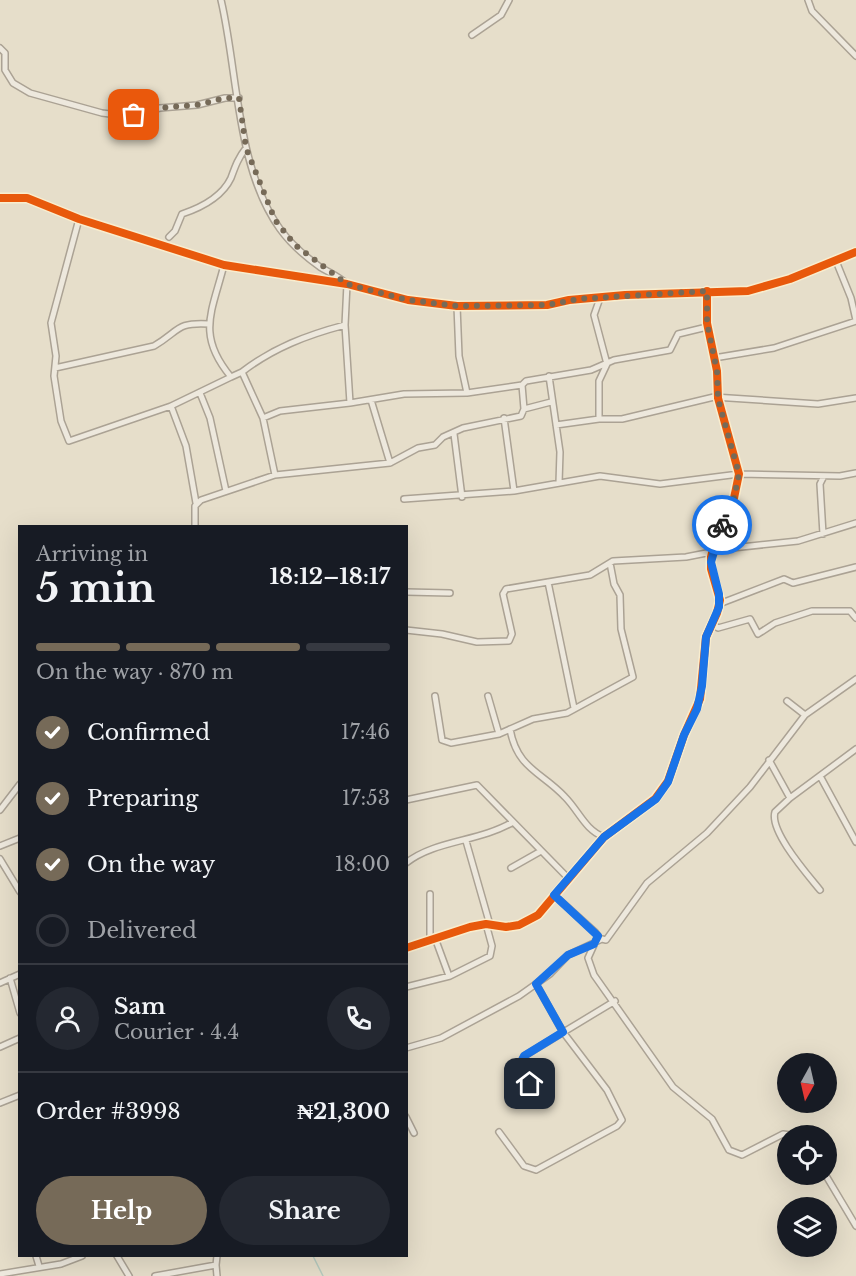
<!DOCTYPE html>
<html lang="en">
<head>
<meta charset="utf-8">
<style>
	:root { --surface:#171b24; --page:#242831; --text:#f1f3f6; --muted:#9ea1a6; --line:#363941; --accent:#766a58 }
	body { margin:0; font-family:"Libre Baskerville",serif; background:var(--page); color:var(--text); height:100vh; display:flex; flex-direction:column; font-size:22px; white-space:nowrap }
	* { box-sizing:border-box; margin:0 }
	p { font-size:20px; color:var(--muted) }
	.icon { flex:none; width:33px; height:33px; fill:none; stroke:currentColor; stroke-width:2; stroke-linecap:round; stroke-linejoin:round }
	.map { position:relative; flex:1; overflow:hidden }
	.details { position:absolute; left:18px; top:525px; width:390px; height:732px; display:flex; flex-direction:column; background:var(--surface); border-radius:0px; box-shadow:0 6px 24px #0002 }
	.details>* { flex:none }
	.needle { width:39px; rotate:188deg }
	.tools { position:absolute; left:777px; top:1053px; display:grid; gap:12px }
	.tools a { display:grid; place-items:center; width:60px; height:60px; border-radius:50%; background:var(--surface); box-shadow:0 6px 24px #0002; font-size:30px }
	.pin { position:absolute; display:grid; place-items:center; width:51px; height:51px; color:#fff; margin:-26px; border-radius:12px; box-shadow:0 3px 9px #0006 }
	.courier { position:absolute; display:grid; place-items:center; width:60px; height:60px; margin:-30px; border:4px solid #1a73e8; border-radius:50%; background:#fff; color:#222; box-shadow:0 2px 8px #0007 }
	.head em { font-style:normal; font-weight:700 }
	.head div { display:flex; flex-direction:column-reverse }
	.head { display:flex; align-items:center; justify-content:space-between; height:102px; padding:0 18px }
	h1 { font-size:39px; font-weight:700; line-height:45px }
	.bar { display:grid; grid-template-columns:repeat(4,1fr); gap:9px 6px; align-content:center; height:72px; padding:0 18px }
	.bar i { height:8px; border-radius:4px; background:var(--line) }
	.bar .active { background:var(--accent) }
	.bar p { grid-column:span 4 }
	.line { display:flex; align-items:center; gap:15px; padding:0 18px; border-top:2px solid var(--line) }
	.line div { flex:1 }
	.round { display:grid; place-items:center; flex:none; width:63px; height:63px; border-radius:32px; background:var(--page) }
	ol { padding:0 18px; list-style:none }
	li { display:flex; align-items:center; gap:18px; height:66px }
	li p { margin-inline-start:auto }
	li .icon { padding:6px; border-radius:50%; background:var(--accent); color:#fff; stroke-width:4 }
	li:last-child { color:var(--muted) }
	li i { width:33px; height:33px; border:3px solid var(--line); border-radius:50% }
	.button { display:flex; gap:12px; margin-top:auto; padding:12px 18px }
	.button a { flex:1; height:69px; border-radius:36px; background:var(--accent); color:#fff; font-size:24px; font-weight:700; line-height:69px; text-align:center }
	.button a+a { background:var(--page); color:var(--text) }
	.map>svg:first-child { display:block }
</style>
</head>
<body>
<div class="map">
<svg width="856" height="1276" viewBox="0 0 856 1276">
	<rect width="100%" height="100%" fill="#e6deca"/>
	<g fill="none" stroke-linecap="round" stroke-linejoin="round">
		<path stroke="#b6cbbf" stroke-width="1.5" d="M 313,1256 L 323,1276"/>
		<g stroke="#aba294" stroke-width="8">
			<path id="street" d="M 221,0 C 238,72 236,168 280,229 C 290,243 306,257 320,267 C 330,273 338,276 347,284 L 345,325 C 307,335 273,348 242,372 L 263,418 L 275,475
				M 808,0 L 812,11 L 856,56
				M 472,35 L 501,15 L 509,0
				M 0,48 L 5,53 L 5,70 L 13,83 L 30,93 L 102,113 L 126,116 L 160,108 L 197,105 L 225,98 L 239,98
				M 0,198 L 27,198 L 79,219 L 224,265 L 347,284 L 408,300 L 457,306 L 547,305 L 569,300 L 625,295 L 748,291 L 790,279 L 856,252
				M 79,219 L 51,323 L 56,356 L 54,376 L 61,421 L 69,441 L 171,406
				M 169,237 L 175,231 L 182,214 C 200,208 222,197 231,178 C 235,167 238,158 246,148
				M 836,261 L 851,298 L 856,320
				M 224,265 C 212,312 196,335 231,377 L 242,372
				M 600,298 L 594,315 L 607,364 L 599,381 L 599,419 L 622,419 L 714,397 L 818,404 L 856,398
				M 457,306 L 459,356 L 467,393
				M 345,325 L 350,403 L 404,394 L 467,393 L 522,385
				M 714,358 L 774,348 L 856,321
				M 55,368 L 154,346 C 180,331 175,322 209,324
				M 549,376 L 560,452 L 559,483
				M 200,393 L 210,418 L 226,491
				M 371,400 L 390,463
				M 524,409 L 551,402
				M 263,418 L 280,411 L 350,403
				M 504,418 L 514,491
				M 556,425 L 599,419
				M 454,434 L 462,497
				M 404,499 L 514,491 L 600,476 L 660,484 L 739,474 L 840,476 L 856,473
				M 196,503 L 186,446 L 171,406 L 231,377
				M 195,526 L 195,506 L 201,500 L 275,475 L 390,463 L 418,448 L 435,445 L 443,437 L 463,428 L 521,416 L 524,409 L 522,385 L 526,381 L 591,370 L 614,360 L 670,350 L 678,334 L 707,327
				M 823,534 L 820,484 L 824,476
				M 548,582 L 574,708
				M 406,592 L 450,593
				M 719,604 L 784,579 L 793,583 L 856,567
				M 711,623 L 718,628 L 750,619 L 758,634 L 775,623 L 812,611 L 850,611 L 856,618
				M 406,630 L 442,634 L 477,642 L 509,641 L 512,634 L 503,594 L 506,589 L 590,575 L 613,561 L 686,557 L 732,548 L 798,541 L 856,523
				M 435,696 L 442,740 L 451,743 L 499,734 L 533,719 L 567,713 L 633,677 L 621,629 L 620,595 L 614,584 L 610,563
				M 488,696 L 499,734
				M 787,701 L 805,715 L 856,679
				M 510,729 C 517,769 542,772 565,797 C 579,811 585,830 604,837
				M 769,760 L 790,798 L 856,749
				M 820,776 L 856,842
				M 790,798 L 775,812 C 769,831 808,875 820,890
				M 406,800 L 477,785 L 569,879
				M 0,810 L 20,784
				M 466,841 L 490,925
				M 0,846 L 20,838
				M 0,859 L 20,892
				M 406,863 C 435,840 479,842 513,822
				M 511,868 L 541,851
				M 554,895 L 595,932 L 598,936 L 588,958 L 594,975 L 673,1087 L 712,1119 L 729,1150 L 742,1155 L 783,1134 L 798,1136
				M 435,938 L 449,976
				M 430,939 L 430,894
				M 406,948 L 470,927 L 486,924 L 506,927 L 519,925 L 538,915 L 604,837 L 655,799 L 668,781 L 684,735 L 700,699 L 706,637 L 717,613 L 720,600 L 711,569 L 711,557 L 715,540 L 733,503 L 739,474 L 718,398 L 717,371 L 707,323 L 707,291
				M 10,978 L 20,1013
				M 0,983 L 20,974
				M 406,987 L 450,976 L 490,956 L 492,946 L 486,924
				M 0,1047 L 20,1038
				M 406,1048 L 441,1038 L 519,996 L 550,974 L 568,955 L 602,939 L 606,940 L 647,883 L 707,833 L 750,787 L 805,715
				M 0,1103 L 20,1095
				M 521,1103 L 530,1084 L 520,1064 L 524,1056 L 615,1001
				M 406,1117 L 414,1133
				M 499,1132 L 524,1166 L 536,1170 L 617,1126 L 622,1120 L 607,1090 L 563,1032 L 536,984
				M 825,1174 L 856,1226
				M 36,1256 L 39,1266
				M 117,1256 L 129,1276
				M 216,1265 L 217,1276
				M 0,1274 L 61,1264 L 82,1256
				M 155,1276 L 216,1265 L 217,1256"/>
		</g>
		<use href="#street" stroke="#ede8dd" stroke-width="5"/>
		<g stroke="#f9edce" stroke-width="11">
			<path id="cycleway" d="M 0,198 L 27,198 L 79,219 L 224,265 L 347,284 L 408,300 L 457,306 L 547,305 L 569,300 L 625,295 L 748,291 L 790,279 L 856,252
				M 406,948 L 470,927 L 486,924 L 506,927 L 519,925 L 538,915 L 604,837 L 655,799 L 668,781 L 684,735 L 700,699 L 706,637 L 717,613 L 720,600 L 711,569 L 711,557 L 715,540 L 733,503 L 739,474 L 718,398 L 717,371 L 707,323 L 707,291"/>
		</g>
		<use href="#cycleway" stroke="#e8590c" stroke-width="8"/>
	</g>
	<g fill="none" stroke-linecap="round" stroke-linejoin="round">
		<path stroke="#766a58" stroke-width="6" stroke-dasharray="0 10.8" d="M 134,115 L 158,108 L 197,105 L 225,98 L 239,98 L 246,148 L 275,220 L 295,245 L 347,284 L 408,300 L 457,306 L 548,305 L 578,299 L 707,291 L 707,323 L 717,371 L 718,399 L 739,474 L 733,503 L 722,525"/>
		<path stroke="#1a73e8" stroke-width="8" d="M 530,1084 L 520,1064 L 524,1056 L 563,1032 L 536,984 L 568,955 L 594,944 L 598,936 L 554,895 L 604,837 L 656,799 L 668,782 L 684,735 L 697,709 L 702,686 L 706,637 L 719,607 L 719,594 L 711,562 L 722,525"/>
	</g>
</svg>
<div class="tools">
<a><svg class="needle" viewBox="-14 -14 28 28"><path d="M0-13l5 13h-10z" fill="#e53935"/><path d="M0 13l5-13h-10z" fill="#9ea1a6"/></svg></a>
<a><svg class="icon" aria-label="locate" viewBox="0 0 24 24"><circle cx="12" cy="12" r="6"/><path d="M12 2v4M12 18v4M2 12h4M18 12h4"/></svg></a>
<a><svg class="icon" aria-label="layers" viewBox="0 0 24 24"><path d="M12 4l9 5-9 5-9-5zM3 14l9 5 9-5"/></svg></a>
</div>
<div class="pin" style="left:134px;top:115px;background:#ea580c"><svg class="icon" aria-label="bag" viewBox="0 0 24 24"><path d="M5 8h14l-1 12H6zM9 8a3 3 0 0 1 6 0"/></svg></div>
<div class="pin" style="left:530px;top:1084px;background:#1f2937"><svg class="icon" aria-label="home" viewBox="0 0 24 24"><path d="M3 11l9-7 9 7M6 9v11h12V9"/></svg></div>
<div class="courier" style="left:722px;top:525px"><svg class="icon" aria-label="bike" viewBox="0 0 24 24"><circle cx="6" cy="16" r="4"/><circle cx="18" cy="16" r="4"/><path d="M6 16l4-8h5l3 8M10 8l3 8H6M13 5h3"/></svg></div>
<section class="details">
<div class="head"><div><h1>5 min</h1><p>Arriving in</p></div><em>18:12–18:17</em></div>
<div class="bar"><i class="active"></i><i class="active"></i><i class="active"></i><i></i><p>On the way · 870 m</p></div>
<ol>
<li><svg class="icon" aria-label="check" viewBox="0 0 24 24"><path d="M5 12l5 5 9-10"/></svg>Confirmed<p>17:46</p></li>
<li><svg class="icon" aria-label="check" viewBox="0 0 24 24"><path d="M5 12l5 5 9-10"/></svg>Preparing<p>17:53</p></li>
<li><svg class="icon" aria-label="check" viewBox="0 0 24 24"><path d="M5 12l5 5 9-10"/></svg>On the way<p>18:00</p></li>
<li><i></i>Delivered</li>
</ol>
<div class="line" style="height:108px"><a class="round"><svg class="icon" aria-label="person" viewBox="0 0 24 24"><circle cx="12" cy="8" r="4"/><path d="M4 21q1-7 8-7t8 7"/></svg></a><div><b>Sam</b><p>Courier · 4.4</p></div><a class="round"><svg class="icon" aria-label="phone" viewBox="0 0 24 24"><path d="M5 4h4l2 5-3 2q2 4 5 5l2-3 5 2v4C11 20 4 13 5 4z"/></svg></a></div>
<div class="line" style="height:78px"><div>Order #3998</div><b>₦21,300</b></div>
<div class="button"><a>Help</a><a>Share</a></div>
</section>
</div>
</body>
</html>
